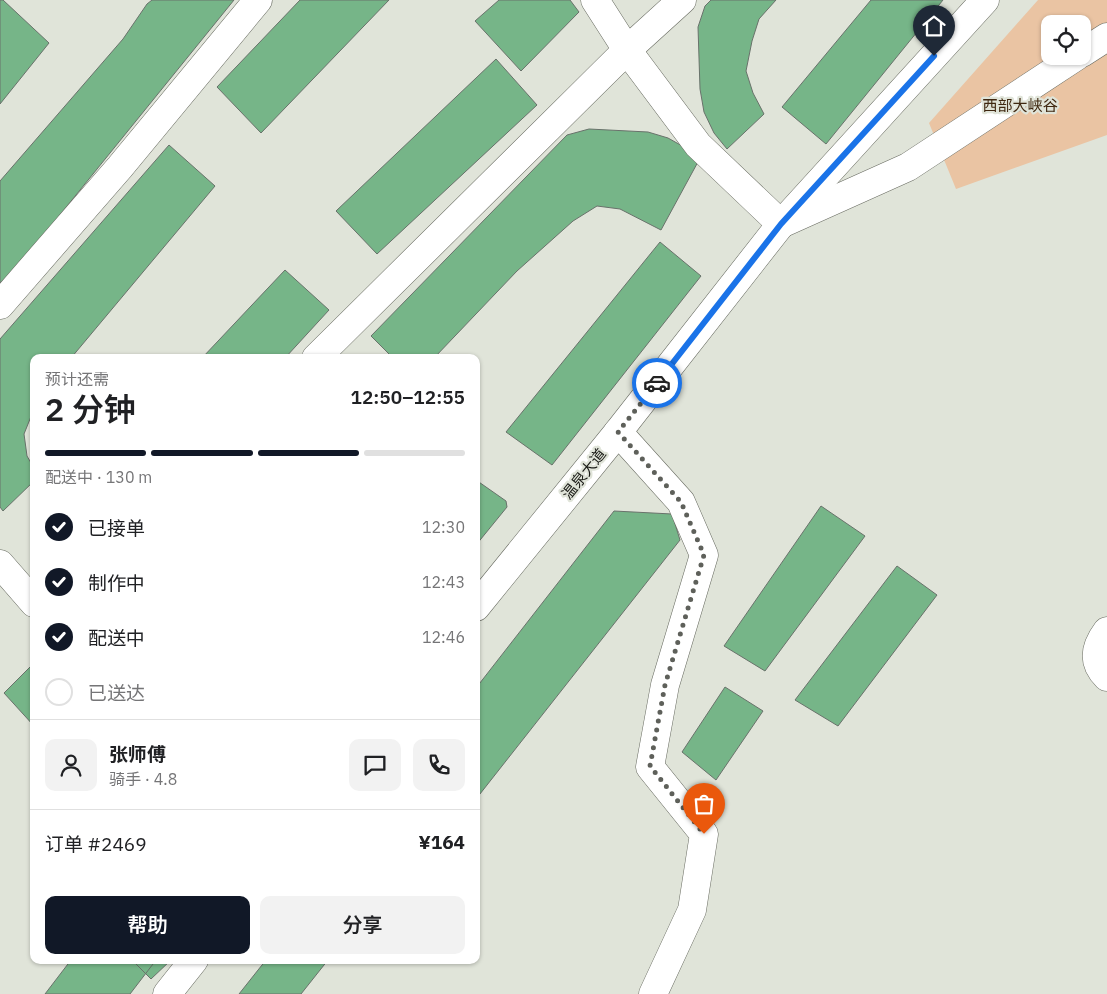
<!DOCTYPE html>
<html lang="zh">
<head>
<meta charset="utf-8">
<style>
	:root { --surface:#fff; --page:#f2f2f2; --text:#202124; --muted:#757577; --line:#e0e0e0; --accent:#111827 }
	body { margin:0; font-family:"IBM Plex Sans","Noto Sans SC",sans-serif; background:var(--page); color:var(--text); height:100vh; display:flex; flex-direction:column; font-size:19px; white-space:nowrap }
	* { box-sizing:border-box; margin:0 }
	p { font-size:16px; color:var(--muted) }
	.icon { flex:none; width:28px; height:28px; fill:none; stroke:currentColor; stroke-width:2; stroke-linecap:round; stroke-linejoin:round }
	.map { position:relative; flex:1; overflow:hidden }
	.details { position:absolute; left:30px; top:354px; width:450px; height:610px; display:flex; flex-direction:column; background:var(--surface); border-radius:10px; box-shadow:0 1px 4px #0004 }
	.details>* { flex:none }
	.controls { position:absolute; left:1041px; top:15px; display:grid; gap:10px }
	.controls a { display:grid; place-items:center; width:50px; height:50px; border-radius:10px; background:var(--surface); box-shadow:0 1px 4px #0004; font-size:25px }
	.pin { position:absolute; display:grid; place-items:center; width:42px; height:42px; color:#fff; margin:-51px -21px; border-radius:50% 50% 50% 0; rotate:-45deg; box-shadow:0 0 5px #0007 }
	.pin .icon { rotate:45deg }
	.courier { position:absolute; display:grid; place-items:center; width:50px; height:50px; margin:-25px; border:4px solid #1a73e8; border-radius:50%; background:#fff; color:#222; box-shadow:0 1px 6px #0007 }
	.summary em { font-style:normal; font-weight:600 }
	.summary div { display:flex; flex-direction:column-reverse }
	.summary { display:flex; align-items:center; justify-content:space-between; height:85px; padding:0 15px }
	h1 { font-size:32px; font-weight:600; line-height:38px }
	.bar { display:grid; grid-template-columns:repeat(4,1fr); gap:8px 5px; align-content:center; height:60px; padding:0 15px }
	.bar i { height:6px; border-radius:4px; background:var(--line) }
	.bar .on { background:var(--accent) }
	.bar p { grid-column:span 4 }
	.line { display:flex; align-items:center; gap:12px; padding:0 15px; border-top:1px solid var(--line) }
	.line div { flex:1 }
	.round { display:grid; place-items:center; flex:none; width:52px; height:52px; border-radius:10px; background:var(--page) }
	ol { padding:0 15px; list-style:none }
	li { display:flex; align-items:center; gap:15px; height:55px }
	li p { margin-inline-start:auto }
	li .icon { padding:5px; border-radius:50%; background:var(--accent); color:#fff; stroke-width:4 }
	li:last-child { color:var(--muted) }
	li i { width:28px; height:28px; border:2px solid var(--line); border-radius:50% }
	.action { display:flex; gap:10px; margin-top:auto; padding:10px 15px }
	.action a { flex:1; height:58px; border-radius:10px; background:var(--accent); color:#fff; font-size:20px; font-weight:600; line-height:58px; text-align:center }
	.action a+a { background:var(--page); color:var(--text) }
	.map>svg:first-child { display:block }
</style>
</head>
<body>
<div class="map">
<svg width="1107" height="994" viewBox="0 0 1107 994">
	<rect width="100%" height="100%" fill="#e0e4d9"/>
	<path fill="#eac4a3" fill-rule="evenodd" d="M 1038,0 L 1107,0 L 1107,135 L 956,189 L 929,123 ZM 1050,24 L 1082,24 L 1082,56 L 1050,56 Z"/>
	<path fill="#76b588" stroke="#69726b" d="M 0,0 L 3,0 L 49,43 L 0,104 Z
		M 152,0 L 234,0 L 16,269 L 0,283 L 0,181 L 123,39 L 147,4 Z
		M 300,0 L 389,0 L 261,133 L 217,87 Z
		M 499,0 L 570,0 L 579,12 L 521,71 L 475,21 Z
		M 711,0 L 776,0 L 759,19 L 752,41 L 746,71 L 753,93 L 764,114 L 727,149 L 714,133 L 704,112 L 700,89 L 698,27 L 705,6 Z
		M 871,0 L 943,0 L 826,144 L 782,107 Z
		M 496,59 L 537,105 L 377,254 L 336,211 Z
		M 589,129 L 648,132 L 668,138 L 684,147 L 699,160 L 661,230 L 620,209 L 597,206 L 573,221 L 517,271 L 434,358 L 393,358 L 371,336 L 567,135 Z
		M 169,145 L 215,186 L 71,358 L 34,358 L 34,409 L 24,434 L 27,456 L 34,468 L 34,481 L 3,511 L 0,507 L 0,339 Z
		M 660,242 L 701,276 L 552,465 L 506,432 Z
		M 285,270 L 329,310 L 285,358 L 202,358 Z
		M 476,480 L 506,501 L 507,507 L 476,545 Z
		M 821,506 L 865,536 L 765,671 L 724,646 Z
		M 614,511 L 672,514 L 680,540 L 476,799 L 476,688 Z
		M 897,566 L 937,595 L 838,726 L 795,700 Z
		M 34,663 L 34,726 L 4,693 Z
		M 725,687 L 763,711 L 716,780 L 682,752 Z
		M 71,960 L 148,960 L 153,964 L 130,994 L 45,994 Z
		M 132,960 L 171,960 L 151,979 Z
		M 266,960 L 328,960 L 301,994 L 239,994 Z"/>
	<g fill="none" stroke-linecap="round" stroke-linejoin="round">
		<g stroke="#676a60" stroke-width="29">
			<path id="minor" d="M 595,0 L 627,50 L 698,145 L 781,224 L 908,167 L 1077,56
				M 1082,53 L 1107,37
				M 0,305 L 120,167 L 258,0
				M 316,358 L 627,50 L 682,0
				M 618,432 L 681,502 L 704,555 L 665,685 L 650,767 L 704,834 L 692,910 L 653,994
				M 0,564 L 34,603
				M 1107,631 C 1095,647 1092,662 1107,677"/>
		</g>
		<g stroke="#676a60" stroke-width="29">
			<path id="major" d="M 476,607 L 618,432 L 781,224 L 985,0
				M 167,994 L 194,960"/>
		</g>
		<use href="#minor" stroke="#fff" stroke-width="28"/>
		<use href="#major" stroke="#fff" stroke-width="28"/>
	</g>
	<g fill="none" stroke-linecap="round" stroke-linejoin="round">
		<path stroke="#5e605a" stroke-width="5" stroke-dasharray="0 9" d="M 657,383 L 618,432 L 681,502 L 704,555 L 665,685 L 650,766 L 704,834"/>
		<path stroke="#1a73e8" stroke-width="6" d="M 657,383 L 781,224 L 934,56"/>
	</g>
	<g text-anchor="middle" stroke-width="4.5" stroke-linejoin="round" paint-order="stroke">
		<g font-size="15" fill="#3e2710" stroke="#e0e4d9">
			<text x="1020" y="111">西部大峡谷</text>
		</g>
		<g font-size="15" fill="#181915" stroke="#e0e4d9">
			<text transform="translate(584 474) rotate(-51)" y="5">温泉大道</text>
		</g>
	</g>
</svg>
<div class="controls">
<a><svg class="icon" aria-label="locate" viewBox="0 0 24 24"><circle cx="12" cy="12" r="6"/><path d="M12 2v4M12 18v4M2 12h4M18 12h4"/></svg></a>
</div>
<div class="pin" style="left:704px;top:834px;background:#ea580c"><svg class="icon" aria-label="bag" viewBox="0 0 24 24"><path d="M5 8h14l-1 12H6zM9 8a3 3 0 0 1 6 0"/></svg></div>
<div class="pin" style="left:934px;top:56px;background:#1f2937"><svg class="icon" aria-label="home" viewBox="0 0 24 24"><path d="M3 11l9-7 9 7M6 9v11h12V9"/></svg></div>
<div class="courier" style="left:657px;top:383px"><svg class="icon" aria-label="car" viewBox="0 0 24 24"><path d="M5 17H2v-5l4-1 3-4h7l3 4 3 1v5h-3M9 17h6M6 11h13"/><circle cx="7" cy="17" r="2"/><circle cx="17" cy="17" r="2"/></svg></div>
<section class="details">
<div class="summary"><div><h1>2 分钟</h1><p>预计还需</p></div><em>12:50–12:55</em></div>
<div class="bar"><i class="on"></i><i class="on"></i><i class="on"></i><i></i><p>配送中 · 130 m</p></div>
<ol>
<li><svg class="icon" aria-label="check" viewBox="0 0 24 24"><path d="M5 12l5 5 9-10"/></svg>已接单<p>12:30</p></li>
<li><svg class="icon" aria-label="check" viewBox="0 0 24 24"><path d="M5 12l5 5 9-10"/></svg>制作中<p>12:43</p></li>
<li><svg class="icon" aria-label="check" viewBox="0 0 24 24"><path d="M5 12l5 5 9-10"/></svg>配送中<p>12:46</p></li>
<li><i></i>已送达</li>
</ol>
<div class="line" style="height:90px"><a class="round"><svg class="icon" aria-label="person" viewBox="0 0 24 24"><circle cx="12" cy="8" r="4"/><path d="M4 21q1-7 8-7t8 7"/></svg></a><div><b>张师傅</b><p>骑手 · 4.8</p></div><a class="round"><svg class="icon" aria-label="chat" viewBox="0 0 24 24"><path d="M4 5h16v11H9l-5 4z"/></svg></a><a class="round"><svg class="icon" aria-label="phone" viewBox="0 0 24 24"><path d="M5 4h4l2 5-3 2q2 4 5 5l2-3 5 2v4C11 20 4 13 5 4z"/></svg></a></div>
<div class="line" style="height:65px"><div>订单 #2469</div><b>¥164</b></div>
<div class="action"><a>帮助</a><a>分享</a></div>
</section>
</div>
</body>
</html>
